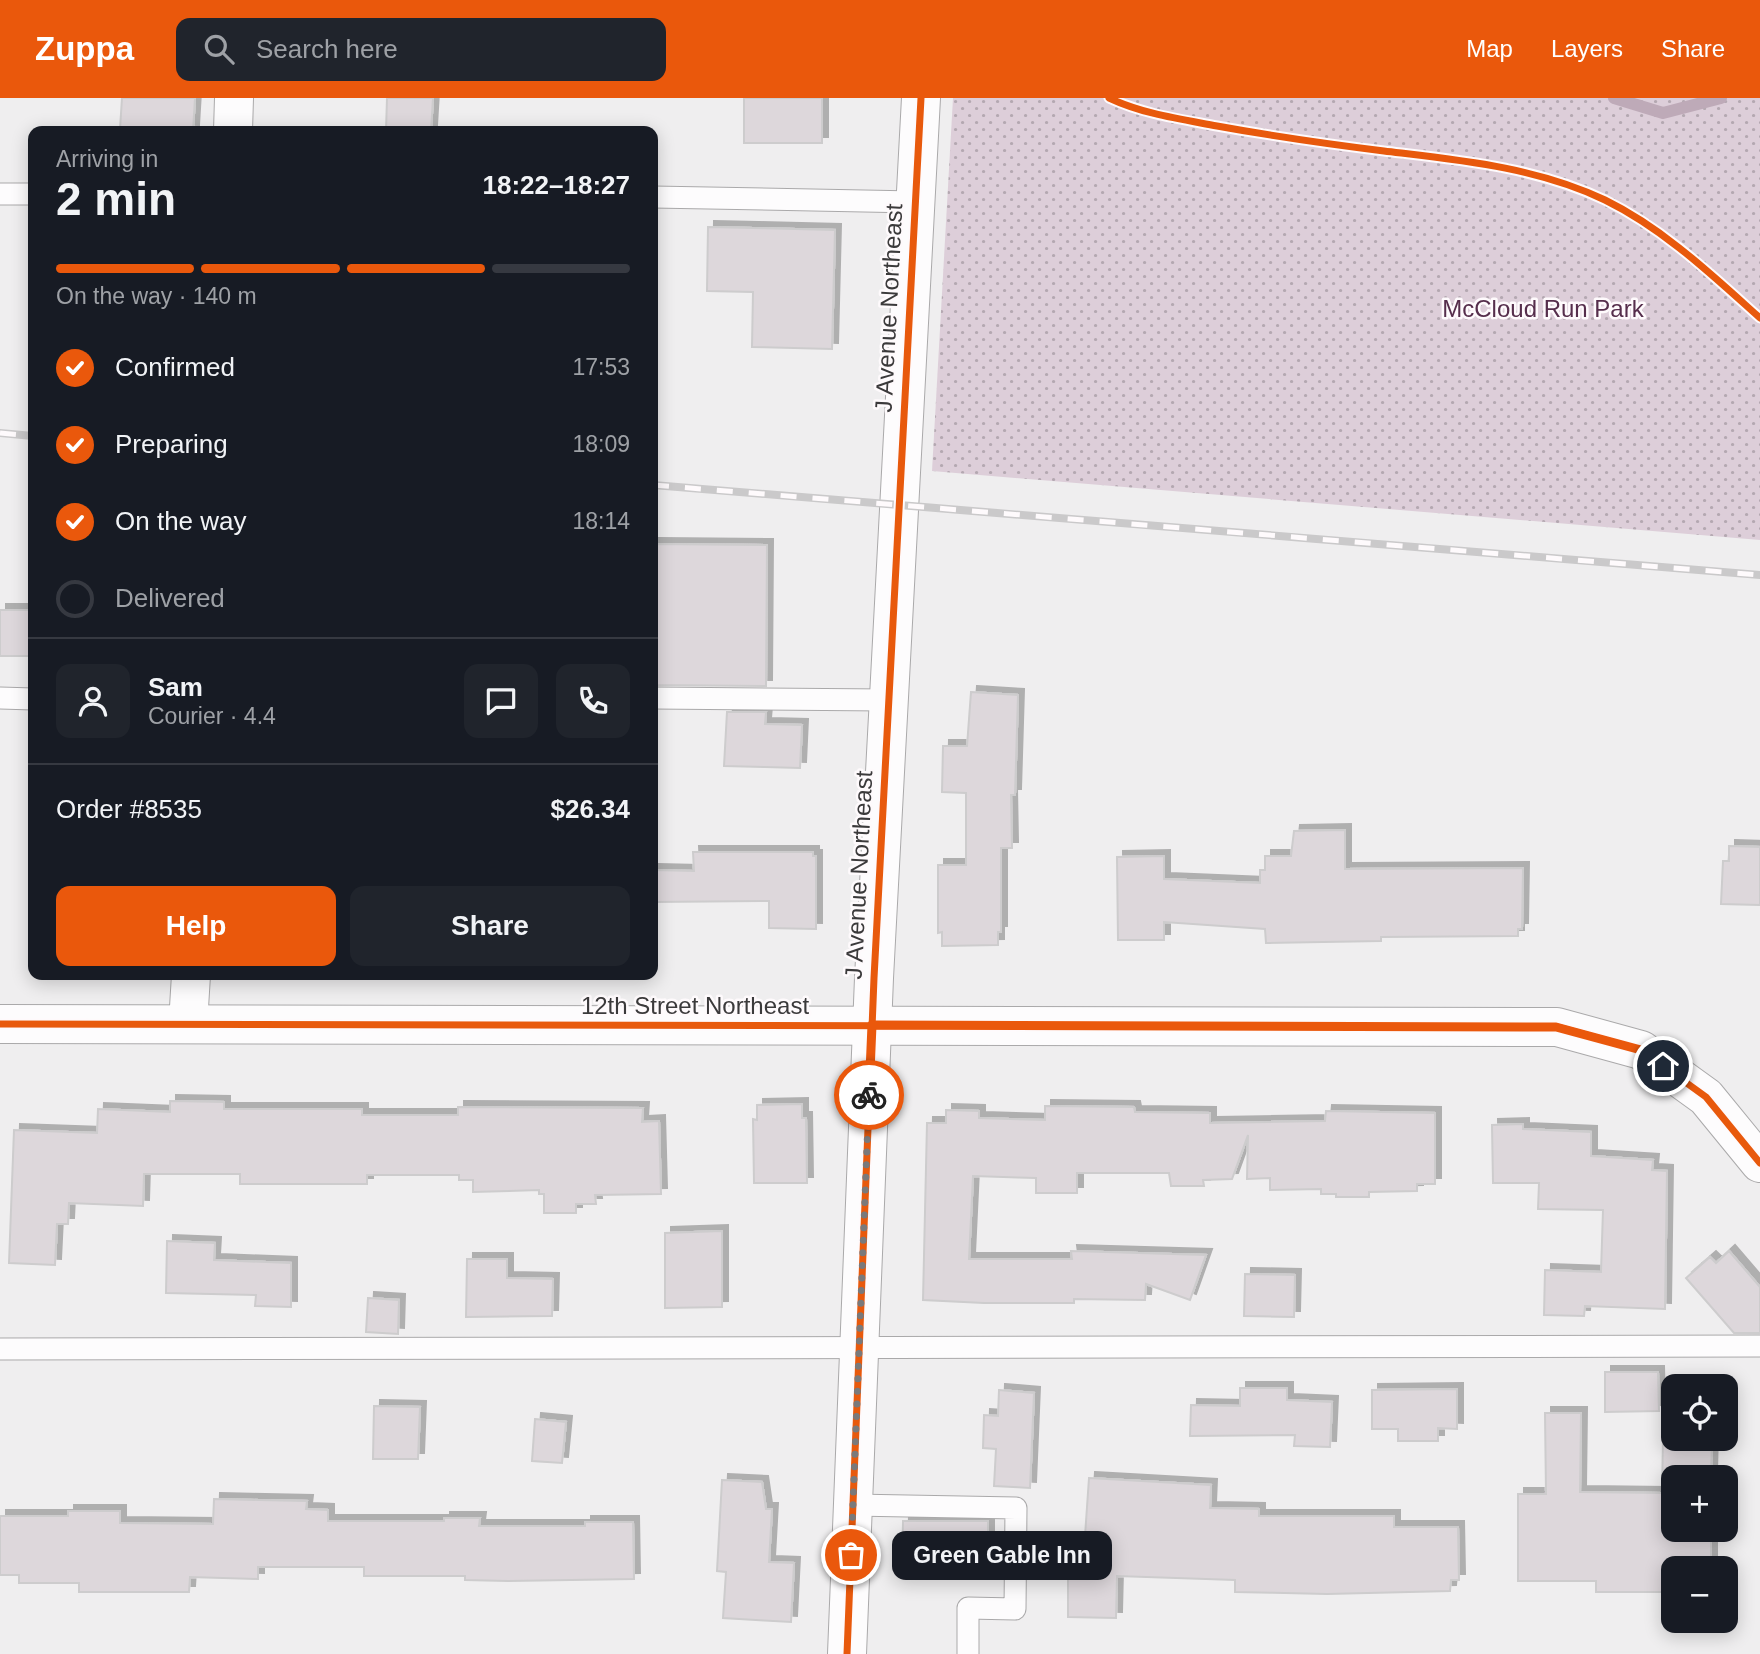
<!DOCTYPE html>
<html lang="en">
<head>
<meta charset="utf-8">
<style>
	:root { --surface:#171b24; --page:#20242c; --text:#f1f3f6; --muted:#9ea1a6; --line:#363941; --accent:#ea580c }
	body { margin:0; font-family:Arial,sans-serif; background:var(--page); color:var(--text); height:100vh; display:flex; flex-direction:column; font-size:26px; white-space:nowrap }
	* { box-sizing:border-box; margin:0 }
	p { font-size:23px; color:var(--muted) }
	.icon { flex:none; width:38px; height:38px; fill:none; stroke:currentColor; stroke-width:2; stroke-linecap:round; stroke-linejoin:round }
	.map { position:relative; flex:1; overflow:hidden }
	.panel { position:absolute; left:28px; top:28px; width:630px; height:854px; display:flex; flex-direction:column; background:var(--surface); border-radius:14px; box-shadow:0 4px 18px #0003 }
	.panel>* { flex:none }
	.tools { position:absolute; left:1661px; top:1276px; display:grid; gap:14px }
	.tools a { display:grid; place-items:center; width:77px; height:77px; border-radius:14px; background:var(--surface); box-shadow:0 4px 18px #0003; font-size:35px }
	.pin { position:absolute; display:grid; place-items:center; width:60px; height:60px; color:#fff; margin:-30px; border:4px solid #fff; border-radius:50%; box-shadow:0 2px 7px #0007 }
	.courier { position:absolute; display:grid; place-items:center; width:70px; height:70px; margin:-35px; border:5px solid #ea580c; border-radius:50%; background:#fff; color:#222; box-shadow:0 2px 9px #0007 }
	.bubble { position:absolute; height:49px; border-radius:14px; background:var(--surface); box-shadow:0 4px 18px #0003; font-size:23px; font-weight:800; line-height:49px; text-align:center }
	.head em { font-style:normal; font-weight:800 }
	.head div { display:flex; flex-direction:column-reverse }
	.head { display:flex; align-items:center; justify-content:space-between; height:119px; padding:0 28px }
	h1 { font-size:46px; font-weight:800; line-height:52px }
	.bar { display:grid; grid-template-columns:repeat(4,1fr); gap:10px 7px; align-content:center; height:84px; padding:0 28px }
	.bar i { height:9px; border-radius:5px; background:var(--line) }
	.bar .selected { background:var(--accent) }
	.bar p { grid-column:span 4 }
	.line { display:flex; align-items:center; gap:18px; padding:0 28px; border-top:2px solid var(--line) }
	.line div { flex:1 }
	.round { display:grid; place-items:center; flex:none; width:74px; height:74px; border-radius:14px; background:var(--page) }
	ol { padding:0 28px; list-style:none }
	li { display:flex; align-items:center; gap:21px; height:77px }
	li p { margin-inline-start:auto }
	li .icon { padding:7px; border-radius:50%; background:var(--accent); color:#fff; stroke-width:4 }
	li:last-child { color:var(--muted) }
	li i { width:38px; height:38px; border:4px solid var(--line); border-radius:50% }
	.action { display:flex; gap:14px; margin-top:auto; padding:14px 28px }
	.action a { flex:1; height:80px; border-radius:14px; background:var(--accent); color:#fff; font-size:28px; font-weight:800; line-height:80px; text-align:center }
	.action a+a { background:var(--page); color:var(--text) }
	header { display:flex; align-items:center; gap:42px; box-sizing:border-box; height:98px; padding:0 35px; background:var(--accent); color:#fff }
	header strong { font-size:33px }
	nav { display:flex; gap:38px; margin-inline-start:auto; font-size:24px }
	.search { width:490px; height:63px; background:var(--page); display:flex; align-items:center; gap:18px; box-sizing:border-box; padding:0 24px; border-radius:14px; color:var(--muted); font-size:26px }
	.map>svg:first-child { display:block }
</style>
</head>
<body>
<header>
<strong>Zuppa</strong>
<div class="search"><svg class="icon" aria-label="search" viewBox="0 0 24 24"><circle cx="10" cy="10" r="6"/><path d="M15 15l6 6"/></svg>Search here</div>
<nav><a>Map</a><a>Layers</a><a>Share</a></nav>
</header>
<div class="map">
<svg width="1760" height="1556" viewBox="0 0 1760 1556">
	<defs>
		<pattern id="green-dots" width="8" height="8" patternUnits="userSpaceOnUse" patternTransform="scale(1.75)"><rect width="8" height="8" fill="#ddced9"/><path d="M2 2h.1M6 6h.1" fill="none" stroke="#b4a8b1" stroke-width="1.8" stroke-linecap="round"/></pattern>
		<filter id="shadow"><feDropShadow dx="6" dy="-6" stdDeviation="0" flood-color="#0004"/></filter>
	</defs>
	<rect width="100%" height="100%" fill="#efeeef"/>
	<path fill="url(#green-dots)" d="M 953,0 L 1760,0 L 1760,442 L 932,373 Z"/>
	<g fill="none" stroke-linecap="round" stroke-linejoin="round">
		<path stroke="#beaab8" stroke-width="12" d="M 1614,0 L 1663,15 L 1721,0"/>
	</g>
	<path fill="#ddd7db" stroke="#cdcccd" stroke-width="2" filter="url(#shadow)" d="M 122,0 L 195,0 L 193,33 L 120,31 Z
		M 387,0 L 433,0 L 431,33 L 386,33 Z
		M 744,0 L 822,0 L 822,45 L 744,45 Z
		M 708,129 L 835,132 L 832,251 L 752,249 L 753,194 L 707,193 Z
		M 653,446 L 767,447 L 766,588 L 653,587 Z
		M 0,512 L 33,512 L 33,558 L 0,558 Z
		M 971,594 L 1018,597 L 1015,697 L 1011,697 L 1012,750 L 1001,750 L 1001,834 L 998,834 L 998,847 L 942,848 L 942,834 L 938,835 L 938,767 L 966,767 L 966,695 L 942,694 L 943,648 L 967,648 Z
		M 727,614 L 766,614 L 765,626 L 802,627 L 800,670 L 724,668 Z
		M 1345,732 L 1345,771 L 1523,770 L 1522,831 L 1518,831 L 1518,838 L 1381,839 L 1381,843 L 1266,845 L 1265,831 L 1164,824 L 1164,842 L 1118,842 L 1117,759 L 1164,758 L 1164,781 L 1260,785 L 1260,772 L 1265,772 L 1265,758 L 1291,758 L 1294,733 Z
		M 1729,748 L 1760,749 L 1760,807 L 1721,806 L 1723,763 L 1729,763 Z
		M 693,754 L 813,754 L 813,758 L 816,758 L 816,831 L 769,830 L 769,803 L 653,804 L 653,772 L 694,773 Z
		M 170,1003 L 224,1004 L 224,1011 L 362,1011 L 362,1017 L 458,1017 L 458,1009 L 643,1010 L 642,1024 L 659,1023 L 661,1096 L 595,1097 L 596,1106 L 576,1106 L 576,1115 L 544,1115 L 544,1096 L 539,1096 L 539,1092 L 473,1094 L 473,1082 L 459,1082 L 459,1077 L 367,1077 L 367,1086 L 240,1086 L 240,1076 L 144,1076 L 143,1108 L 69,1105 L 68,1126 L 57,1126 L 55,1167 L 9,1165 L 14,1032 L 97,1035 L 98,1011 L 170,1014 Z
		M 802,1006 L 802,1020 L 806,1020 L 807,1085 L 754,1085 L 753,1021 L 757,1022 L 757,1007 Z
		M 1045,1008 L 1134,1009 L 1135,1014 L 1210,1015 L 1210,1025 L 1325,1023 L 1326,1013 L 1435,1015 L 1435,1086 L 1417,1086 L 1417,1093 L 1369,1094 L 1369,1099 L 1336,1099 L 1336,1096 L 1321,1096 L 1321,1091 L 1270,1092 L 1270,1080 L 1247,1081 L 1248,1037 L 1232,1081 L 1203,1082 L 1204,1088 L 1171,1088 L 1169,1075 L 1077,1075 L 1077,1095 L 1036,1095 L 1036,1080 L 973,1078 L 969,1161 L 1072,1161 L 1071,1153 L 1206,1157 L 1190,1202 L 1146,1186 L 1145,1202 L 1074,1201 L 1074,1205 L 984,1205 L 923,1202 L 927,1025 L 946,1025 L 946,1012 L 979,1013 L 979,1020 L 1045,1022 Z
		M 1523,1026 L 1523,1031 L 1591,1034 L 1591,1058 L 1653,1062 L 1652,1072 L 1667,1073 L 1665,1211 L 1585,1208 L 1584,1218 L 1544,1217 L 1545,1172 L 1601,1174 L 1603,1112 L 1538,1111 L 1539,1085 L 1493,1085 L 1492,1027 Z
		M 722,1133 L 722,1209 L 665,1210 L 665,1135 Z
		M 167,1143 L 215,1145 L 214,1162 L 291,1165 L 291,1209 L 255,1208 L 256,1197 L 166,1195 Z
		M 1729,1153 L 1760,1189 L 1760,1235 L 1734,1235 L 1686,1180 L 1710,1159 L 1716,1165 Z
		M 467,1161 L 507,1161 L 507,1180 L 553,1181 L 552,1218 L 466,1219 Z
		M 1245,1176 L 1295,1177 L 1294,1219 L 1244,1218 Z
		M 368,1200 L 399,1202 L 398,1236 L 366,1234 Z
		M 1605,1274 L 1658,1274 L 1659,1313 L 1605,1314 Z
		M 1240,1290 L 1287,1290 L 1287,1302 L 1332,1304 L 1330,1349 L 1294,1348 L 1295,1337 L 1190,1338 L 1191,1307 L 1240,1308 Z
		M 1457,1291 L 1457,1331 L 1438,1330 L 1438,1343 L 1398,1343 L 1398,1331 L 1372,1331 L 1372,1292 Z
		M 999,1292 L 1034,1295 L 1030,1390 L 994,1388 L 996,1351 L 983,1350 L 984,1317 L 998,1318 Z
		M 374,1308 L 420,1309 L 418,1361 L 373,1361 Z
		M 1545,1315 L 1581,1315 L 1580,1394 L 1662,1395 L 1663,1340 L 1712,1340 L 1711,1379 L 1673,1379 L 1673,1432 L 1711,1432 L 1711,1470 L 1673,1470 L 1673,1494 L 1596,1494 L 1596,1483 L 1518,1483 L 1518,1396 L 1546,1396 Z
		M 535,1321 L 566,1324 L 562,1365 L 532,1363 Z
		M 1089,1380 L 1211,1387 L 1210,1410 L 1259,1411 L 1259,1418 L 1394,1418 L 1394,1429 L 1458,1429 L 1459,1482 L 1451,1482 L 1450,1493 L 1327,1496 L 1235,1494 L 1235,1482 L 1117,1478 L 1116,1520 L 1068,1519 L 1068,1467 L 1083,1467 Z
		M 722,1382 L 762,1384 L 766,1411 L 772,1411 L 769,1464 L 794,1465 L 791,1524 L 723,1520 L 726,1474 L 717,1473 Z
		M 214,1401 L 307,1403 L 306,1411 L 328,1412 L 328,1423 L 444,1423 L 444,1420 L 480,1420 L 479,1428 L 585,1428 L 585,1424 L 633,1424 L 634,1481 L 508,1483 L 465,1482 L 465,1478 L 364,1478 L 364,1469 L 258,1469 L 258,1481 L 190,1479 L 189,1494 L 79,1494 L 79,1485 L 19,1485 L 19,1477 L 0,1477 L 0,1418 L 68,1418 L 68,1413 L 120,1413 L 120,1425 L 213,1426 Z
		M 903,1423 L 988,1423 L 988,1477 L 902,1477 Z"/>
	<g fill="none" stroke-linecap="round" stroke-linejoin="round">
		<g stroke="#aaa9aa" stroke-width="23">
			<path id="service" d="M 0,96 L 33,96
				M 653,99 L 915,104
				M 0,600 L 33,601
				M 653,600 L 887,602
				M 0,1251 L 1760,1248
				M 853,1407 L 1016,1410 L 1015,1511 L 968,1510 L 968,1556"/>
		</g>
		<g stroke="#aaa9aa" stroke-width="40">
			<path id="minor" d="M 233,33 L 234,0
				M 0,926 L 1557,929 L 1641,952 L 1706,999 L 1760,1065
				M 188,926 L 191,877"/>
		</g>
		<g stroke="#aaa9aa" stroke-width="40">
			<path id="tertiary" d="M 847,1556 L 874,880 L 921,0"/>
		</g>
		<use href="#service" stroke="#fdfcfd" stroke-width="21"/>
		<use href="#minor" stroke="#fdfcfd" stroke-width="38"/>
		<use href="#tertiary" stroke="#fdfcfd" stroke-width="38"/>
		<g stroke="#cac9ca" stroke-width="8">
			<path id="rail" d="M 0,335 L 33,338
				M 653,387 L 1760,477"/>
		</g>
		<use href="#rail" stroke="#fefafc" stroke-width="5" stroke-dasharray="16" stroke-linecap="butt"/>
		<g stroke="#fefafc" stroke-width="11">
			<path id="cycleway" d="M 1109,0 C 1143,16 1180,21 1217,28 C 1272,38 1328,46 1384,53 C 1459,62 1536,69 1605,102 C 1664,131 1712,177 1760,220
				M 0,926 L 1557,929 L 1641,952 L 1706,999 L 1760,1065
				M 847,1556 L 874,880 L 921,0"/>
		</g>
		<use href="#cycleway" stroke="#e8590c" stroke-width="7"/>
	</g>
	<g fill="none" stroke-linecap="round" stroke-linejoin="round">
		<path stroke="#7a797a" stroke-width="7" stroke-dasharray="0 12.6" d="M 851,1457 L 869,997"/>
		<path stroke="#ea580c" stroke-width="9" d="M 869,997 L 872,927 L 1556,929 L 1641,952 L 1663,968"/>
	</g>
	<g text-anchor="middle" stroke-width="5" stroke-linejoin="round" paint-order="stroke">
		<g font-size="24" fill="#3b3a3b" stroke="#fefafc">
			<text transform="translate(889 210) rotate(-87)" y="8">J Avenue Northeast</text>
			<text transform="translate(859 777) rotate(-87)" y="8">J Avenue Northeast</text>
			<text x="695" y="916">12th Street Northeast</text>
		</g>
		<g font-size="24" fill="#562e4c" stroke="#fefafc">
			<text x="1543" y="219">McCloud Run Park</text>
		</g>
	</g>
</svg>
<div class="tools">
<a><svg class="icon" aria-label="locate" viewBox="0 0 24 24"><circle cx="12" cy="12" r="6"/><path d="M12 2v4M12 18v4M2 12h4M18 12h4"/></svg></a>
<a>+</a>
<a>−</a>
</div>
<div class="pin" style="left:851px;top:1457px;background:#ea580c"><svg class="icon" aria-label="bag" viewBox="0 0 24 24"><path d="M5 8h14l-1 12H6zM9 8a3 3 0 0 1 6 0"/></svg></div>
<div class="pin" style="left:1663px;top:968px;background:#1f2937"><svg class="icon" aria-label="home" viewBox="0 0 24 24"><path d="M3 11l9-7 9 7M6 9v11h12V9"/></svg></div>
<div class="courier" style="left:869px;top:997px"><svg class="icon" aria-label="bike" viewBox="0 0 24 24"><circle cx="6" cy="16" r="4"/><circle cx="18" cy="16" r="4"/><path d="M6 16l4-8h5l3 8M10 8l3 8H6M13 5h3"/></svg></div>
<div class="bubble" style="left:892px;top:1433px;width:220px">Green Gable Inn</div>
<section class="panel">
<div class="head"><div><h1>2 min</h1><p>Arriving in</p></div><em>18:22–18:27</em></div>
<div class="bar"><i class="selected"></i><i class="selected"></i><i class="selected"></i><i></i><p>On the way · 140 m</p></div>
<ol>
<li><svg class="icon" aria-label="check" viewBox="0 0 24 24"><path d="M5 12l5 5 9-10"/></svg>Confirmed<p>17:53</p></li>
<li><svg class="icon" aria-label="check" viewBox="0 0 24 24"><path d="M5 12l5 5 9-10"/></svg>Preparing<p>18:09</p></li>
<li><svg class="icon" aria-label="check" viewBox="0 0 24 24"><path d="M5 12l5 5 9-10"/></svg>On the way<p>18:14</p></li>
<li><i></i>Delivered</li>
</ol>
<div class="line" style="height:126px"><a class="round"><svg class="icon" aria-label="person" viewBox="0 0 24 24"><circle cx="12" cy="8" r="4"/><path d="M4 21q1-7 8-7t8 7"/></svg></a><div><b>Sam</b><p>Courier · 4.4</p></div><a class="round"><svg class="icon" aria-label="chat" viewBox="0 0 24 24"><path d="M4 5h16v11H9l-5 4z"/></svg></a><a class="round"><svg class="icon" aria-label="phone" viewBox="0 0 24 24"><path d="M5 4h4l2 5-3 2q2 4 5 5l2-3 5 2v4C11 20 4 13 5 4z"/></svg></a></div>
<div class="line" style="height:91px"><div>Order #8535</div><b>$26.34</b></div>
<div class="action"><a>Help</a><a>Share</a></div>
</section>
</div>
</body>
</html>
